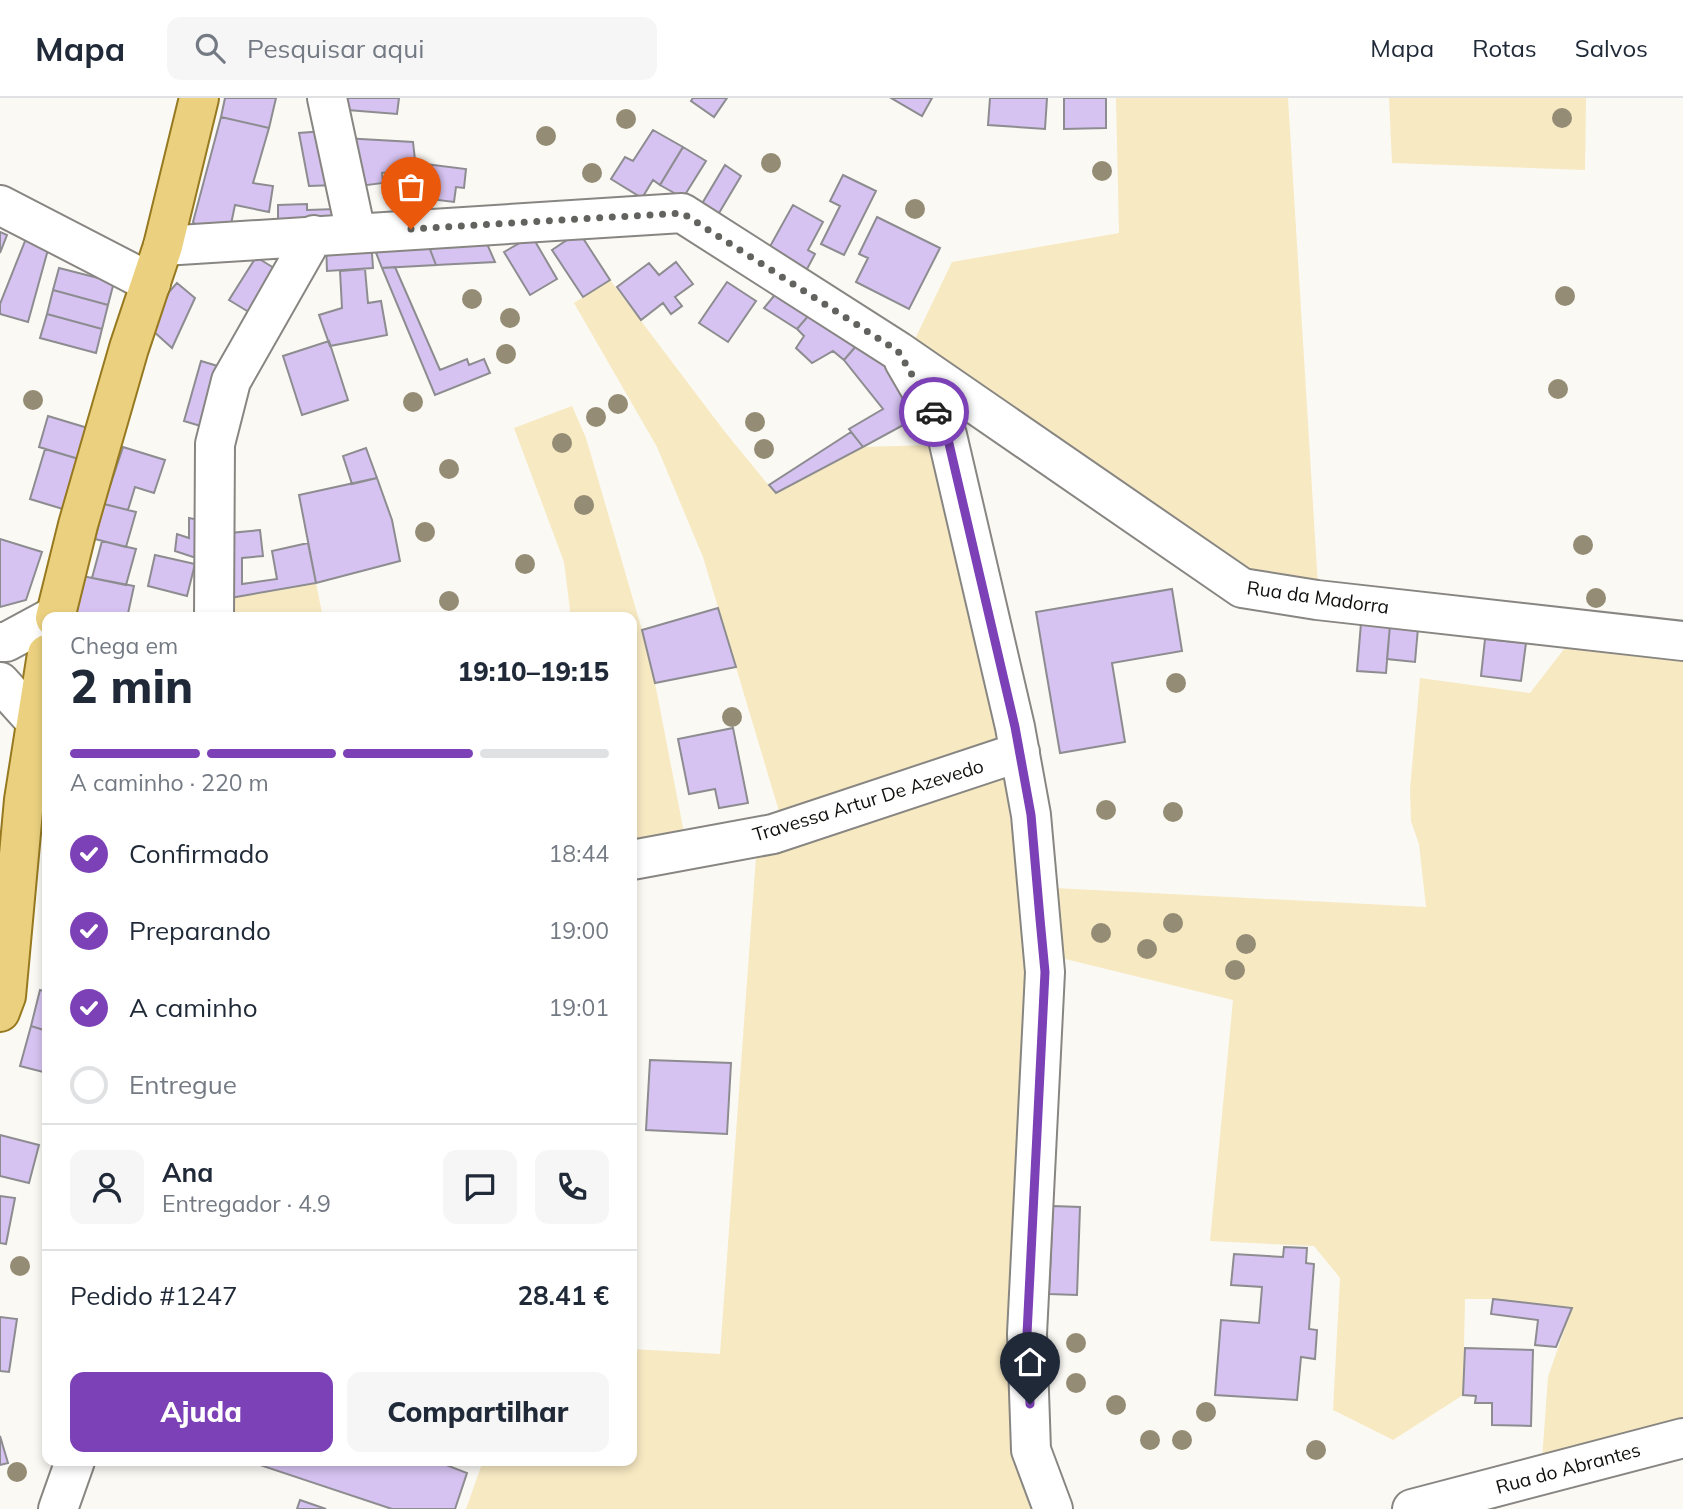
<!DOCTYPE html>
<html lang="pt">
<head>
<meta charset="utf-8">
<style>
	:root { --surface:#fff; --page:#f6f6f7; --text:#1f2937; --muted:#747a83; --line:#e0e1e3; --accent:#7c41b6 }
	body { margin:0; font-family:Mulish,sans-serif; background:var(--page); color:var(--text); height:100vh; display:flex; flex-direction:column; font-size:26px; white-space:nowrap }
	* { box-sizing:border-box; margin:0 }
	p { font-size:23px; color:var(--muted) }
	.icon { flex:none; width:38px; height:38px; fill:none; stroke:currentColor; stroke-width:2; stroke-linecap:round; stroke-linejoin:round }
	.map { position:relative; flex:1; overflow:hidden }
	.details { position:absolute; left:42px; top:514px; width:595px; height:854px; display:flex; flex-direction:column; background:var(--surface); border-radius:14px; box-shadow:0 4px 10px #0003 }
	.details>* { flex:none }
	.pin { position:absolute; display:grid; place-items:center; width:60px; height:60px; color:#fff; margin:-72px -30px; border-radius:50% 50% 50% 0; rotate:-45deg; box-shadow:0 0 7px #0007 }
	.pin .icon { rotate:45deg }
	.courier { position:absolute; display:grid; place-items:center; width:70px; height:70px; margin:-35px; border:5px solid #7c41b6; border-radius:50%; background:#fff; color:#222; box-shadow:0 2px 9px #0007 }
	.summary em { font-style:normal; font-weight:800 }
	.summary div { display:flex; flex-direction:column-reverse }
	.summary { display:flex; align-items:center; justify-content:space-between; height:119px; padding:0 28px }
	h1 { font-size:46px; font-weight:800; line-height:52px }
	.bar { display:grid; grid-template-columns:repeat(4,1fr); gap:10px 7px; align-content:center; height:84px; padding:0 28px }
	.bar i { height:9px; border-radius:5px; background:var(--line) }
	.bar .active { background:var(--accent) }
	.bar p { grid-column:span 4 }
	.line { display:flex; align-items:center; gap:18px; padding:0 28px; border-top:2px solid var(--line) }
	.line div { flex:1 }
	.round { display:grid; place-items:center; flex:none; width:74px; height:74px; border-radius:14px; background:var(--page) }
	ol { padding:0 28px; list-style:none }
	li { display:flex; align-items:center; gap:21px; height:77px }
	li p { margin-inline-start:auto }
	li .icon { padding:7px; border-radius:50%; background:var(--accent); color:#fff; stroke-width:4 }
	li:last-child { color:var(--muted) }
	li i { width:38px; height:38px; border:4px solid var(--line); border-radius:50% }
	.button { display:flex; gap:14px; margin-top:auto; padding:14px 28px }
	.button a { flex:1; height:80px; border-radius:14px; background:var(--accent); color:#fff; font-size:28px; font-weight:800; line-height:80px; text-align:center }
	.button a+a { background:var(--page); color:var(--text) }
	header { display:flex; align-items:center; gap:42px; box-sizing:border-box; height:98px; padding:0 35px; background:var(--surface); border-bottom:2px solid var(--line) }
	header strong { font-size:33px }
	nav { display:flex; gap:38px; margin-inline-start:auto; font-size:24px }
	.search { width:490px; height:63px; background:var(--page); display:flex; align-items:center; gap:18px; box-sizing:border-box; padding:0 24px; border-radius:14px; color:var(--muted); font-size:26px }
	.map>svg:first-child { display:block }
</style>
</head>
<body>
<header>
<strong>Mapa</strong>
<div class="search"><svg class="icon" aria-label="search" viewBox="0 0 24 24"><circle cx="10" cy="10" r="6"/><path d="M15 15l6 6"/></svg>Pesquisar aqui</div>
<nav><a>Mapa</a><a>Rotas</a><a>Salvos</a></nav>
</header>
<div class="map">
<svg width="1683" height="1411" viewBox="0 0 1683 1411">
	<rect width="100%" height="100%" fill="#fbf9f4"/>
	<path fill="#f7e9c2" d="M 1116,0 L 1288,0 L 1318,488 L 1252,480 L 913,245 L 952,164 L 1119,135 Z
		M 1389,0 L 1586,0 L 1585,72 L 1392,65 Z
		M 610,182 L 725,334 L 775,395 L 863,349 L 928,347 L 998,641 L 1014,745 L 1026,877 L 1041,1411 L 466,1411 L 483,1363 L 632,1363 L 632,1251 L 720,1256 L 756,759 L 790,750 L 703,459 L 657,349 L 574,205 Z
		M 572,308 L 586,340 L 642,532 L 655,585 L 686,745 L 632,747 L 632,520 L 571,520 L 564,464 L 514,330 Z
		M 316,485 L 323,520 L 231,520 L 230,500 Z
		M 1571,542 L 1683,556 L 1683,1330 L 1542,1362 L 1548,1279 L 1572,1210 L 1493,1201 L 1465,1201 L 1463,1297 L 1393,1342 L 1333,1312 L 1340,1180 L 1314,1148 L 1210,1143 L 1233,902 L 1057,859 L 1054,790 L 1426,809 L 1419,746 L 1411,723 L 1410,691 L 1420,580 L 1530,595 Z"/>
	<path fill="#d6c3f1" stroke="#8d8c90" stroke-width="2" d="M 225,0 L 276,0 L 269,30 L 221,19 Z
		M 333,0 L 399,0 L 397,16 L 335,11 Z
		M 693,0 L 727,0 L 714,19 L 691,3 Z
		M 891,0 L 932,0 L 922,18 Z
		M 990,0 L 1047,0 L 1045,31 L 988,27 Z
		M 1064,0 L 1106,0 L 1106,30 L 1064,31 Z
		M 221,19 L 269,30 L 253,85 L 273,88 L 269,114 L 235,107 L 230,131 L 202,135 L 193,124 Z
		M 653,32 L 683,49 L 660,87 L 653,82 L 642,100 L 611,81 L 625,59 L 633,63 Z
		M 324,33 L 336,87 L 309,88 L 299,35 Z
		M 343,40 L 413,44 L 416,71 L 382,75 L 383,85 L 352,89 Z
		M 683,49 L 706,63 L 683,100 L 660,87 Z
		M 417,65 L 466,71 L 464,90 L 456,89 L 454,104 L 413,99 Z
		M 725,67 L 741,78 L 716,120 L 700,109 Z
		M 843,77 L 876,93 L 844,157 L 821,146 L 840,108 L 830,103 Z
		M 307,106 L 307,112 L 336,111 L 333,124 L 278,127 L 278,107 Z
		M 793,107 L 823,124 L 808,152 L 815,156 L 806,173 L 768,152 Z
		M 877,119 L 940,150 L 909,211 L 856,184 L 868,160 L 859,156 Z
		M 0,134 L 7,137 L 0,155 Z
		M 579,134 L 610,182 L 583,199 L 552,152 Z
		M 27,138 L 49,148 L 28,224 L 0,216 L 0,206 Z
		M 532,138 L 557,181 L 530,197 L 504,154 Z
		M 484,139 L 495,164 L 436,167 L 426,141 Z
		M 426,141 L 436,167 L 382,170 L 371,142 Z
		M 371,142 L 373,170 L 327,173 L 326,146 Z
		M 256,159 L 279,173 L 252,216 L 229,202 Z
		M 676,164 L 693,186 L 675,199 L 682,208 L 671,216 L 663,205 L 641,222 L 617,189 L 649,165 L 659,177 Z
		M 395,169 L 440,272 L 467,261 L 469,267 L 484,261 L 490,275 L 435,297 L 382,170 Z
		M 59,170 L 114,184 L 108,207 L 53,192 Z
		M 365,171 L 368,205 L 381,203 L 387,237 L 330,248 L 319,217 L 342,210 L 340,173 Z
		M 727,184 L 756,203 L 728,244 L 699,225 Z
		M 177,185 L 195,200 L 172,250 L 152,232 L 169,194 Z
		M 782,188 L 815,210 L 797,231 L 764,210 Z
		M 53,192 L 108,207 L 102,231 L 47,216 Z
		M 815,210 L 863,240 L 844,262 L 833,253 L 812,265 L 796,250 L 804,238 L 797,231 Z
		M 47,216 L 102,231 L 96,255 L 40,240 Z
		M 863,240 L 902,290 L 918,319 L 863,349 L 849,331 L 883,311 L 844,262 Z
		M 329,243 L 348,302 L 302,317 L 283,258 Z
		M 201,263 L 221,269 L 204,329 L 184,323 Z
		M 48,318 L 91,331 L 82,362 L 39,349 Z
		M 851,334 L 863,349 L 776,395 L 769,387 Z
		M 123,349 L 165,362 L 154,395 L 135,389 L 128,412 L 104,406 Z
		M 366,350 L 377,380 L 352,386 L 343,358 Z
		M 45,351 L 82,362 L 66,412 L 30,401 Z
		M 377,380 L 392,422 L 400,463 L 316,485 L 299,397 Z
		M 104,406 L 136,414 L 126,449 L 95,441 Z
		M 189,420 L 204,423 L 202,462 L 175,453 L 177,436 L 189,440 Z
		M 260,432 L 263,458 L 242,460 L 242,486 L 277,481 L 272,453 L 308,445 L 316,485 L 230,500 L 230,435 Z
		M 0,441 L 42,454 L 26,502 L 0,509 Z
		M 102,443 L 136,451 L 126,487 L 92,480 Z
		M 155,457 L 195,466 L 187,498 L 148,488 Z
		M 82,478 L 134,488 L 127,520 L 104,520 L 74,514 Z
		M 1172,491 L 1182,553 L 1112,565 L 1125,644 L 1060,655 L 1036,514 Z
		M 718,510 L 736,569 L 655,585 L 642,532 Z
		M 1361,525 L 1390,527 L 1386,575 L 1357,573 Z
		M 1390,527 L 1418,530 L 1415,564 L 1387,561 Z
		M 1485,541 L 1526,545 L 1521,583 L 1481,578 Z
		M 733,630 L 748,705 L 719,710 L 715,691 L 689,696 L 678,641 Z
		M 40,892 L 47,894 L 47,933 L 31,928 Z
		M 31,928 L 47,933 L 47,975 L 20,968 Z
		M 650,962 L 731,965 L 727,1036 L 646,1032 Z
		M 0,1037 L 39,1047 L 29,1085 L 0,1078 Z
		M 0,1098 L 15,1100 L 6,1146 L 0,1145 Z
		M 1053,1108 L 1080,1109 L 1077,1197 L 1049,1196 Z
		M 1284,1149 L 1307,1150 L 1306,1165 L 1314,1166 L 1309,1231 L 1317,1232 L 1315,1261 L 1301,1259 L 1297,1302 L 1215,1297 L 1221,1222 L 1259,1225 L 1262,1189 L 1231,1187 L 1234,1156 L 1283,1159 Z
		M 1493,1201 L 1572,1210 L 1556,1249 L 1535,1247 L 1538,1222 L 1491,1216 Z
		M 0,1219 L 17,1221 L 9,1274 L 0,1273 Z
		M 1465,1250 L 1533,1252 L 1531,1328 L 1492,1327 L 1492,1305 L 1475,1305 L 1476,1298 L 1463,1297 Z
		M 0,1338 L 8,1365 L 0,1367 Z
		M 248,1363 L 436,1363 L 467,1375 L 455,1411 L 392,1411 Z
		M 300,1402 L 326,1411 L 297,1411 Z"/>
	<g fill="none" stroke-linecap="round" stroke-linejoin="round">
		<g stroke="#888682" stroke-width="42">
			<path id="minor" d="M 327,0 L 356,135
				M 0,107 L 151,185
				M 163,148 L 682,115 L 898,253 L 1242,490 L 1317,502 L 1683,543
				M 904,263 L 947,337 L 1015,629 L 1031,717 L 1045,874 L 1027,1236 L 1031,1352 L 1053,1411
				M 214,520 L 215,346 L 231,283 L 314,137
				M 0,544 L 6,544 L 47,522
				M 0,584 L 36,624
				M 632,762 L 773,736 L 1020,654
				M 58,1411 L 75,1363
				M 1412,1411 L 1683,1340"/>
		</g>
		<g stroke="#967920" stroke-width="42">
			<path id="major" d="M 55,520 L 78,427 L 129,250 L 163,148 L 199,0
				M 0,914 L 6,898 L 24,702 L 47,556"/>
		</g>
		<use href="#minor" stroke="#fff" stroke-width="38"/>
		<use href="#major" stroke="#ebd17f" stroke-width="38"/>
	</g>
	<g fill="#948c74">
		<circle cx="1562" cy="20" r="10"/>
		<circle cx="626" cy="21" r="10"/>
		<circle cx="546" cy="38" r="10"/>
		<circle cx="771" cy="65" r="10"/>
		<circle cx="1102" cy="73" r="10"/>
		<circle cx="592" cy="75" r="10"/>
		<circle cx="915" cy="111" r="10"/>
		<circle cx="1565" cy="198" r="10"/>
		<circle cx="472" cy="201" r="10"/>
		<circle cx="510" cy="220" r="10"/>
		<circle cx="506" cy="256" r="10"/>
		<circle cx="1558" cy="291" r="10"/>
		<circle cx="33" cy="302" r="10"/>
		<circle cx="413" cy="304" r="10"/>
		<circle cx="618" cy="306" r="10"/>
		<circle cx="596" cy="319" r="10"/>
		<circle cx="755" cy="324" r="10"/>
		<circle cx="562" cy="345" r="10"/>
		<circle cx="764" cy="351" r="10"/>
		<circle cx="449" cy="371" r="10"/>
		<circle cx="584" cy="407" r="10"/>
		<circle cx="425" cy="434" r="10"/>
		<circle cx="1583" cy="447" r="10"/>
		<circle cx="525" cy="466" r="10"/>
		<circle cx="1596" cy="500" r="10"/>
		<circle cx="449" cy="503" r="10"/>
		<circle cx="1176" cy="585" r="10"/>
		<circle cx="732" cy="619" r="10"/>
		<circle cx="1106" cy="712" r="10"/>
		<circle cx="1173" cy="714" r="10"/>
		<circle cx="1173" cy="825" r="10"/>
		<circle cx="1101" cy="835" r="10"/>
		<circle cx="1246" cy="846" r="10"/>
		<circle cx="1147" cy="851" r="10"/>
		<circle cx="1235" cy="872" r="10"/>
		<circle cx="20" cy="1168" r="10"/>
		<circle cx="1076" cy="1245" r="10"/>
		<circle cx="1076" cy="1285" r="10"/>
		<circle cx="1116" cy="1307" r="10"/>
		<circle cx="1206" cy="1314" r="10"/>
		<circle cx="1150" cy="1342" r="10"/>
		<circle cx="1182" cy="1342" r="10"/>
		<circle cx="1316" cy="1352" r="10"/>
		<circle cx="17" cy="1374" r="10"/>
	</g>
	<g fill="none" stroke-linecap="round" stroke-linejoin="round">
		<path stroke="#62625e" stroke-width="7" stroke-dasharray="0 12.6" d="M 411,131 L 682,115 L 898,253 L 934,314"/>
		<path stroke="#7c41b6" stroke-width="9" d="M 934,314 L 947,337 L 1015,629 L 1031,717 L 1040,821 L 1045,874 L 1027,1236 L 1030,1306"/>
	</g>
	<g text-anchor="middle" stroke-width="5" stroke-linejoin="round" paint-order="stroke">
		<g font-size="19" fill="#10100e" stroke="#fff">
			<text transform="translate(1318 499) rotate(8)" y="7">Rua da Madorra</text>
			<text transform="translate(868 702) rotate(-17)" y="7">Travessa Artur De Azevedo</text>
			<text transform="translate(1568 1370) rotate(-15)" y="7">Rua do Abrantes</text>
		</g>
	</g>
</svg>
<div class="pin" style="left:411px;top:131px;background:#ea580c"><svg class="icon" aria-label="bag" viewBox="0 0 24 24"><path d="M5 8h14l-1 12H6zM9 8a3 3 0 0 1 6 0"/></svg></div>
<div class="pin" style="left:1030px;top:1306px;background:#1f2937"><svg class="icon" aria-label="home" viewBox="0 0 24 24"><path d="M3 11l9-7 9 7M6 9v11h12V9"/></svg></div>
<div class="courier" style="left:934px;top:314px"><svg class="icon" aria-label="car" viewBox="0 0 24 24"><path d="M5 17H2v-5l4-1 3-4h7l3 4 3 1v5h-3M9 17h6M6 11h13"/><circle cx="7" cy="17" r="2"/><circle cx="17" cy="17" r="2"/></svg></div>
<section class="details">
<div class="summary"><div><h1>2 min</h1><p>Chega em</p></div><em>19:10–19:15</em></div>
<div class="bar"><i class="active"></i><i class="active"></i><i class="active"></i><i></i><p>A caminho · 220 m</p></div>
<ol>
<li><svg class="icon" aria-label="check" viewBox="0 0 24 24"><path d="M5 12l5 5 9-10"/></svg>Confirmado<p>18:44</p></li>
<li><svg class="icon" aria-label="check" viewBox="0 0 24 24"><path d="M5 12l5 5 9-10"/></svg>Preparando<p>19:00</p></li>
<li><svg class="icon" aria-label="check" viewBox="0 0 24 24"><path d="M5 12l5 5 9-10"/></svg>A caminho<p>19:01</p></li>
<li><i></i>Entregue</li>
</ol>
<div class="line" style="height:126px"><a class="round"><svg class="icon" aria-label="person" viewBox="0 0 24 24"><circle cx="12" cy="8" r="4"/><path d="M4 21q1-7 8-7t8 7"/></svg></a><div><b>Ana</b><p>Entregador · 4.9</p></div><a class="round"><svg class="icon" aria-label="chat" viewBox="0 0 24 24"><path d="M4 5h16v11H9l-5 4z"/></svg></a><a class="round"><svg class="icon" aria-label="phone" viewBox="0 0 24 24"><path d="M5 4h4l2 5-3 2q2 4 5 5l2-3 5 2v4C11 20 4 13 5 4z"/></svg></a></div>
<div class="line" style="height:91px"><div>Pedido #1247</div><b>28.41 €</b></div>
<div class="button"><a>Ajuda</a><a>Compartilhar</a></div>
</section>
</div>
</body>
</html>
